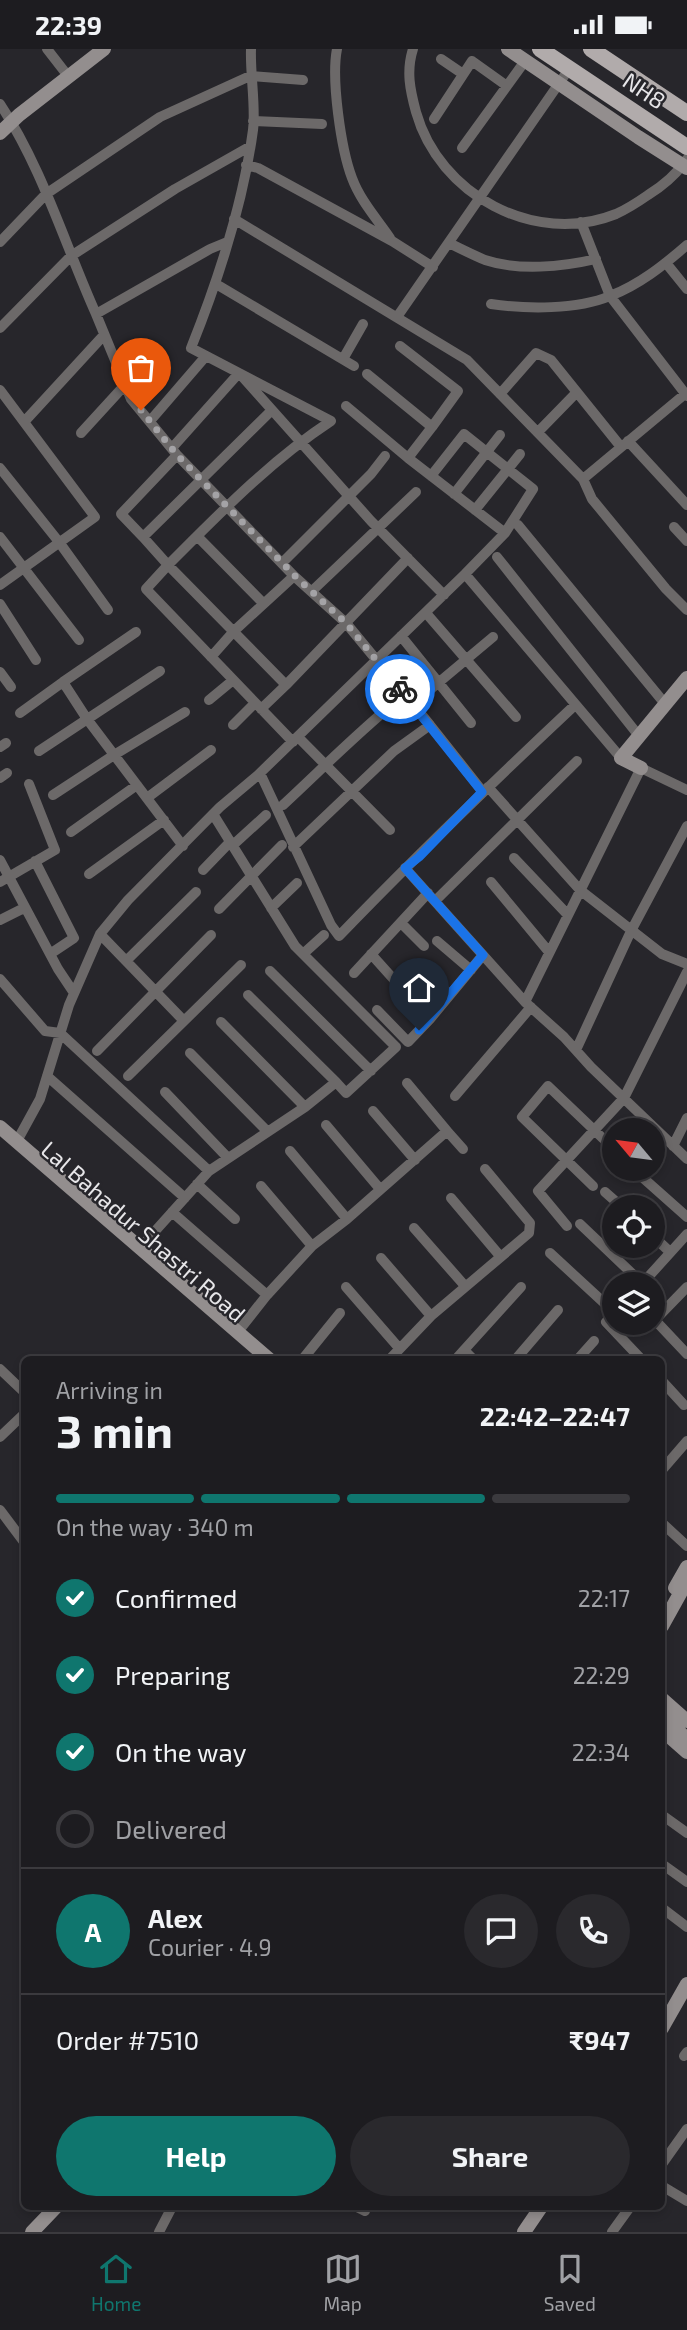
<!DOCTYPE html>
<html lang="en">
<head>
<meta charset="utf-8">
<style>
	:root { --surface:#1d1c20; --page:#2a292d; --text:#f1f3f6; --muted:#a0a1a5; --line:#3b3a3e; --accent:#0f766e }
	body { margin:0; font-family:"Exo 2",sans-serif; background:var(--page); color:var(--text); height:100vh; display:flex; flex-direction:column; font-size:26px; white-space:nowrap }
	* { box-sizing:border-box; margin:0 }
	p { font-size:23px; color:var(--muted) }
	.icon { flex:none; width:38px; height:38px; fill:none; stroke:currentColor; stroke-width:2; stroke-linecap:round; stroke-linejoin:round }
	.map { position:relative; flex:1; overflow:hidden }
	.sheet { position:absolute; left:21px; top:1307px; width:644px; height:854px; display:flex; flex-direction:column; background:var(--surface); border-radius:10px; box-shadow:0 4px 10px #0003,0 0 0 2px var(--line) }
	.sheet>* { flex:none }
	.needle { width:46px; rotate:299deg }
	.tools { position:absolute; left:602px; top:1069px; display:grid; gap:14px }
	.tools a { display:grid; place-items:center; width:63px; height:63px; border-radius:50%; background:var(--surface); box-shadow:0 4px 10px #0003,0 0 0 2px var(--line); font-size:35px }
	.pin { position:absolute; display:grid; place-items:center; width:60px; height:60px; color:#fff; margin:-72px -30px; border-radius:50% 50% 50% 0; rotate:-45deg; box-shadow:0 0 7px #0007 }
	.pin .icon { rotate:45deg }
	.courier { position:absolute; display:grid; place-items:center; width:70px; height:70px; margin:-35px; border:5px solid #1a73e8; border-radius:50%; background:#fff; color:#222; box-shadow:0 2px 9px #0007 }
	.headline em { font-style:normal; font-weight:700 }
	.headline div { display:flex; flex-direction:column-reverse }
	.headline { display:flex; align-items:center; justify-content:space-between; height:119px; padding:0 35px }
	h1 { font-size:46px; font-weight:700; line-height:52px }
	.bar { display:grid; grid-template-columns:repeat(4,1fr); gap:10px 7px; align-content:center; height:84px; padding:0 35px }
	.bar i { height:9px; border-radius:5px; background:var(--line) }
	.bar .active { background:var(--accent) }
	.bar p { grid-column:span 4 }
	.line { display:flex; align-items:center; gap:18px; padding:0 35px; border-top:2px solid var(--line) }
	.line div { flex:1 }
	.round { display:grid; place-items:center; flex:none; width:74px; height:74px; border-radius:37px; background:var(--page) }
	ol { padding:0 35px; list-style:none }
	li { display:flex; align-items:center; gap:21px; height:77px }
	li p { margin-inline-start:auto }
	li .icon { padding:7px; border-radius:50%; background:var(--accent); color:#fff; stroke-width:4 }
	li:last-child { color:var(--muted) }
	li i { width:38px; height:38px; border:4px solid var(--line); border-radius:50% }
	.action { display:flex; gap:14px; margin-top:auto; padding:14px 35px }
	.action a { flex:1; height:80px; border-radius:42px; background:var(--accent); color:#fff; font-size:28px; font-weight:700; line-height:80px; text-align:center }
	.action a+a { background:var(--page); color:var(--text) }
	.status { display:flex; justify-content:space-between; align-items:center; height:49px; padding:0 35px; background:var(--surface); direction:ltr }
	.status svg { height:19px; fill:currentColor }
	.menu { display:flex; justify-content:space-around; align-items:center; height:98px; border-top:2px solid var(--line); background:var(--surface); font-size:19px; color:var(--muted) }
	.menu a { display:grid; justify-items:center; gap:4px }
	.menu .active { color:var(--accent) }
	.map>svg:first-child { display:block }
</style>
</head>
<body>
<div class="status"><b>22:39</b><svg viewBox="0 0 49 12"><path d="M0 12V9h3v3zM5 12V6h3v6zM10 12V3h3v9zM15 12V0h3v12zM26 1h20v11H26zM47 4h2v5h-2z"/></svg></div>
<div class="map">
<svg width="687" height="2183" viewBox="0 0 687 2183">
	<rect width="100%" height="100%" fill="#27262b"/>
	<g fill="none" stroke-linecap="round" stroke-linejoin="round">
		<path stroke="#6c6969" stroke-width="10" d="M 47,0 L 68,27
			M 251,0 C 250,25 256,58 253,81 C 243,156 219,229 191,299 L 331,372 C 270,412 219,465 168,516 L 143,488 L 272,361
			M 337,0 C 331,30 341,100 352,129 C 360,151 377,170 390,189
			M 413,0 C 406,22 410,41 416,63 C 439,145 534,198 616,165 C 627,160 638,153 648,146 C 664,136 676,126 687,110
			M 441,10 L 463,25
			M 0,55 C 42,118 65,196 96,265 L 210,200 L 227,193
			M 434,70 L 472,12 L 507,37
			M 253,72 L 322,75
			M 462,99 L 525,12
			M 246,116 L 258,119 L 392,192 L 433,218
			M 234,170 L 467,311 L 583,430 L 592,450 L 666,540 L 687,561
			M 581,173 L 610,247 L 687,347
			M 0,193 L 46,145 L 160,68 L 250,27 L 303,31
			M 449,194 C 461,200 473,206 485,211 C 518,222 562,218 596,210
			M 666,214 L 687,240
			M 216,235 L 354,317
			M 491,255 C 526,260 577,261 610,247 C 639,236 664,216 687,196
			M 96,265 L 131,350 L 177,406 L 294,527 L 346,574 L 430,676
			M 397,268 L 569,20
			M 0,279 L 71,207 L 175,140 L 249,98
			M 400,297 L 458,342 L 432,378
			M 343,310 L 363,275
			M 367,325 L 432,378 L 408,409
			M 0,341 L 95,468 L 0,536
			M 500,345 L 536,304 L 551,311 L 621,398
			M 346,357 L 408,409 L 505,484
			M 150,372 L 206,307
			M 24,373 L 104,286
			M 538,383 L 577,343
			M 81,384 L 124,337
			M 628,392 L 687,456
			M 172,399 L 239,324 L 371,472 L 444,546
			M 0,419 L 59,493 L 108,561
			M 583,430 L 685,345
			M 454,445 L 500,386
			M 475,461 L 520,405
			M 518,476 L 666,656
			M 674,478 L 687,492
			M 197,487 L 263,554
			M 0,488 L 79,591
			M 143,488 L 121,465 L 177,406
			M 497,508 L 639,687
			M 282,514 L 371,425 L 385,407
			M 465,525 L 621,709
			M 312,542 L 416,443
			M 0,555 L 36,611
			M 426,564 L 516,668
			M 401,587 L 471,674
			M 211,608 L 234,582 L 294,527
			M 0,623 L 11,638
			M 63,633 L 136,583
			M 209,651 L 232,632
			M 413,655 L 493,588
			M 261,660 L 286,636
			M 20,664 L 63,633 L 87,670 L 183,797
			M 233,676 L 255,654
			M 298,688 L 390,781
			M 293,693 L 146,540 L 168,516 L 286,636 L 408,509
			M 0,698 L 6,694
			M 39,702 L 160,622
			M 260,724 L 331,876 L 339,887 C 415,808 495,731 575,656
			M 0,729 L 7,724
			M 488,738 L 580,841 L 662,905 L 687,915
			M 53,746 L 114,706 L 185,663
			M 147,749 L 211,701
			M 283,756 C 323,719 362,679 405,645
			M 71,783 L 137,736
			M 233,796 L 266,766
			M 293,798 L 394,702 L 430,676 L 483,743
			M 514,809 L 568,866
			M 0,811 L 58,920 L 74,944
			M 35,812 L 74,889 L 50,905
			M 405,819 L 525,953 L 564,988 L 591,1018 L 687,1110
			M 203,821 L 230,793
			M 89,825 L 164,771
			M 0,833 L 55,801 L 29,735
			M 491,833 L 549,903
			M 435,852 L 577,712
			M 271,859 L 297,834
			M 219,860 L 282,796
			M 0,871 L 24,859
			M 401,874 L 424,897
			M 100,885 L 184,972
			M 437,892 L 471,921
			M 303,905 L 324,886
			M 371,905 L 397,934
			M 126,912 L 196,843
			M 416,915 L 450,946
			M 270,922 L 371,1022
			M 354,924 L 428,844
			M 0,930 L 45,982 L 60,984 L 209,1122
			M 402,939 L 430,970
			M 248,946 L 336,1033
			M 525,953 L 641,719 L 687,741
			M 377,961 L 408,993 L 430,970 L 483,906
			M 221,973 L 305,1058
			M 576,1001 L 631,882 L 687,777
			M 97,1002 L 211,886
			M 190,1004 L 267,1082
			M 47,1027 L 185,1149
			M 128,1027 L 241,916
			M 407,1034 L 447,1082
			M 165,1043 L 228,1109
			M 455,1047 L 531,958
			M 373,1062 L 415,1111
			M 326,1076 L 380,1140
			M 17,1092 L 40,1050 L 69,956 L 100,885 L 128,851 L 220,758 L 258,726 L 465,525 L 505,484 L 533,440 L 464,385 L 431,427
			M 673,1097 L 687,1069
			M 290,1102 L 347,1170
			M 633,1120 L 687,1168
			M 197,1135 L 235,1170
			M 261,1137 L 312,1197
			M 593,1137 L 522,1068 L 548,1037 L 614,1100
			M 605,1143 L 622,1158
			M 451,1149 L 500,1207
			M 172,1163 L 267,1246
			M 580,1175 L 642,1234
			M 567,1177 L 538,1142 L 624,1049 L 687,923
			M 414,1179 L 465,1237
			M 653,1187 L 670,1203
			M 139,1200 L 209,1122 L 305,1058 L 336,1033 L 346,1044 L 396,998 L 295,897 L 213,765
			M 550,1204 L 614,1263
			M 381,1209 L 431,1267
			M 641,1236 L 687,1185
			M 346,1238 L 399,1299
			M 614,1263 L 606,1273 L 642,1311
			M 653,1269 L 687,1305
			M 655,1271 L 687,1238
			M 237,1284 L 267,1246 L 312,1197 L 347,1170 L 447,1082 L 463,1100
			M 464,1301 L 474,1311
			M 302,1311 L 340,1264
			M 389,1311 L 431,1267 L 529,1184 L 530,1174 L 485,1120
			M 455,1311 L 521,1238
			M 515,1311 L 558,1261
			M 577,1311 L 594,1292
			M 0,1320 L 24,1343
			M 662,1332 L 684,1356
			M 0,1388 L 24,1365
			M 662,1421 L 687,1392
			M 0,1461 L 24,1493
			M 662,1474 L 687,1497
			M 662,1766 L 687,1784
			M 662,1815 L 687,1833
			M 662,1859 L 687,1878
			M 684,2007 L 687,2003
			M 662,2115 L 687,2080
			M 662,2137 L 687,2152
			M 357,2158 L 365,2162
			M 159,2183 L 172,2158
			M 612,2183 L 630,2158"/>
		<path stroke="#938e8e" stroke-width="14" d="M 508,0 L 638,88 L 687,119
			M 0,84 L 19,66 L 104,0
			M 641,719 L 621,709 L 687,629
			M 0,1078 L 270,1311
			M 675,1539 L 687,1518
			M 662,1577 L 687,1532
			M 662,1650 L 687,1672
			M 662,1667 L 687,1690
			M 662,1681 L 687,1703
			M 662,1979 L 687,1935
			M 32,2183 L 56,2158
			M 524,2183 L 541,2158"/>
		<path stroke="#b1abab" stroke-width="16" d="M 540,0 L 687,98
			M 591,0 L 687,64"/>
	</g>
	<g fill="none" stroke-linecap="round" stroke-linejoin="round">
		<path stroke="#a4a3a6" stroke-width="7" stroke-dasharray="0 12.6" d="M 141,361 L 177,406 L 295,527 L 346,574 L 400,640"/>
		<path stroke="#1a73e8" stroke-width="9" d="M 400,640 L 482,743 L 419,808 L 405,819 L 483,906 L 419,981"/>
	</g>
	<g text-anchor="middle" stroke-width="5" stroke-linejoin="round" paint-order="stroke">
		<g font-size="23" fill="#e7e6e9" stroke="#27262b">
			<text transform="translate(644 42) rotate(34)" y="8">NH8</text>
			<text transform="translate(143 1183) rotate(41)" y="8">Lal Bahadur Shastri Road</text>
		</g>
	</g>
</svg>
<div class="tools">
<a><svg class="needle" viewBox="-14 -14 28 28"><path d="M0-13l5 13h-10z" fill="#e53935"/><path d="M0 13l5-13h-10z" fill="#a0a1a5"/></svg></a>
<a><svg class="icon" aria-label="locate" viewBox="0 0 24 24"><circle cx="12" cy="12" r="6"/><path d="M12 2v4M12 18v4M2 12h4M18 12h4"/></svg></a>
<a><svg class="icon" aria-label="layers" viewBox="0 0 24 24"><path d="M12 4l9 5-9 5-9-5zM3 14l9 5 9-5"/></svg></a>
</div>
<div class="pin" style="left:141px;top:361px;background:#ea580c"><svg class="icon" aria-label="bag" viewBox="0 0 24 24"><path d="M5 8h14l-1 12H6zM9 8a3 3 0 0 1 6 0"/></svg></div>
<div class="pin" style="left:419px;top:981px;background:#1f2937"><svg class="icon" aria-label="home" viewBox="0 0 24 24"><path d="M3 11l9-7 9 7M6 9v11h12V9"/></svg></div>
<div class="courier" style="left:400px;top:640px"><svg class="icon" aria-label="bike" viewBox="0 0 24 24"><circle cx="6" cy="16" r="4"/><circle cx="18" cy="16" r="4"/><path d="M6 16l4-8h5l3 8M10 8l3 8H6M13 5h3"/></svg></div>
<section class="sheet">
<div class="headline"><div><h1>3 min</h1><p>Arriving in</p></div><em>22:42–22:47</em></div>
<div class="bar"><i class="active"></i><i class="active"></i><i class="active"></i><i></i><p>On the way · 340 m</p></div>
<ol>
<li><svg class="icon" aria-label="check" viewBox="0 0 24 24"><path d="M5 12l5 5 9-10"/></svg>Confirmed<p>22:17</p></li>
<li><svg class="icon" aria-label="check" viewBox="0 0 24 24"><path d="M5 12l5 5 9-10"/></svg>Preparing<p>22:29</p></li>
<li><svg class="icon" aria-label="check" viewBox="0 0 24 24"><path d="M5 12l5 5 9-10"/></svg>On the way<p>22:34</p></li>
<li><i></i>Delivered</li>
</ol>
<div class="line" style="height:126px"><b class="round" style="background:var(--accent);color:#fff">A</b><div><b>Alex</b><p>Courier · 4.9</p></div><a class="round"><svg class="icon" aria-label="chat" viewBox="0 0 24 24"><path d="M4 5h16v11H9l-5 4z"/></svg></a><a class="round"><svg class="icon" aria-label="phone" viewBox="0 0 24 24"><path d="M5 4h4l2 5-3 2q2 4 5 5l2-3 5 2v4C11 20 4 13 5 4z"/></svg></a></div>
<div class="line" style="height:91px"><div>Order #7510</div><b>₹947</b></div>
<div class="action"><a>Help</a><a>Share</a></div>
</section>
</div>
<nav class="menu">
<a class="active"><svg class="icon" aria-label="home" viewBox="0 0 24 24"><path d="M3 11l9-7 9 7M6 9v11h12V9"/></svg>Home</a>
<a><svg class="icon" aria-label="map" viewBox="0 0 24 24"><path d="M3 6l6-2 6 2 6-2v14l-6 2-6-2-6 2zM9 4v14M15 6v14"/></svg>Map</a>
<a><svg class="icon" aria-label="saved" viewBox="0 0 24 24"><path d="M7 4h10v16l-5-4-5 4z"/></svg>Saved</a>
</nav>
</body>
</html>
